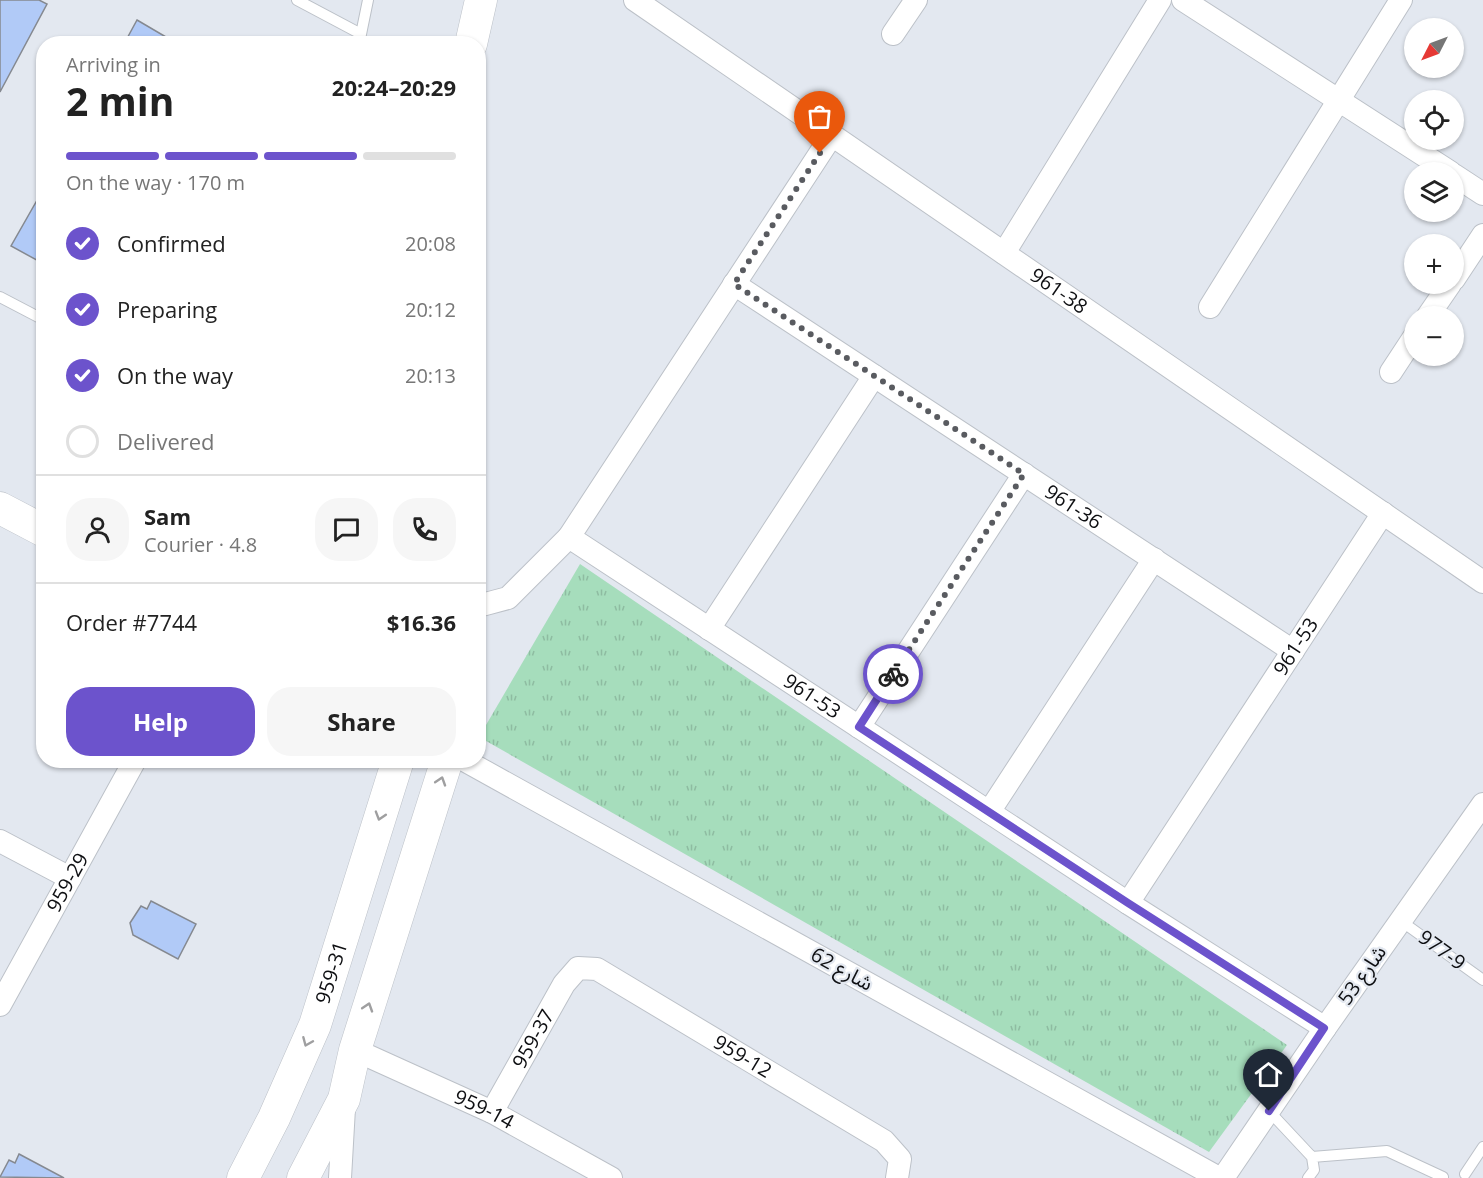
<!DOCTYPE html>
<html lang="en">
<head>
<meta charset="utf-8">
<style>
	:root { --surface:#fff; --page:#f6f6f6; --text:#222; --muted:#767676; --line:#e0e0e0; --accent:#6c53cc }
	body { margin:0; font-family:"Open Sans","Noto Sans Arabic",sans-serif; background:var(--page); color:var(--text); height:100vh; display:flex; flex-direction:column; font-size:22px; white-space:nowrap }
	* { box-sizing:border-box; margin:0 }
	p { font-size:20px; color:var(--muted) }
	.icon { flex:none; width:33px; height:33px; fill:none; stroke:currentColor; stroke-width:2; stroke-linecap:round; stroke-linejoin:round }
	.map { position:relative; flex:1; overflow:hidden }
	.drawer { position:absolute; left:36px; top:36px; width:450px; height:732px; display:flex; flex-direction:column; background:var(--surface); border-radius:24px; box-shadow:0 2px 4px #0004 }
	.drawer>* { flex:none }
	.needle { width:39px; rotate:228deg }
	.buttons { position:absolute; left:1404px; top:18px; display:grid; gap:12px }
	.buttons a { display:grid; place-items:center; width:60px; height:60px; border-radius:50%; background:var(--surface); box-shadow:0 2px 4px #0004; font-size:30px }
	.pin { position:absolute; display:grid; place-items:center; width:51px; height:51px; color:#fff; margin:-62px -26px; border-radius:50% 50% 50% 0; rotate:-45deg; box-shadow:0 0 6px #0007 }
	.pin .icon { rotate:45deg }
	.courier { position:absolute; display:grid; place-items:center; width:60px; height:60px; margin:-30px; border:4px solid #6c53cc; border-radius:50%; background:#fff; color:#222; box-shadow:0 2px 8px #0007 }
	.summary em { font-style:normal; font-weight:700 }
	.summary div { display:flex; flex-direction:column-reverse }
	.summary { display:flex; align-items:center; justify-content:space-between; height:102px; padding:0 30px }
	h1 { font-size:39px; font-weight:700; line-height:45px }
	.bar { display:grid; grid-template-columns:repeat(4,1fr); gap:9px 6px; align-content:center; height:72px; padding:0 30px }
	.bar i { height:8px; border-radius:4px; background:var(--line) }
	.bar .current { background:var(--accent) }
	.bar p { grid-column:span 4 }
	.line { display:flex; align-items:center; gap:15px; padding:0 30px; border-top:2px solid var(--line) }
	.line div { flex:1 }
	.round { display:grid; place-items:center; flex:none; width:63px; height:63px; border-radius:24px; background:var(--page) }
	ol { padding:0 30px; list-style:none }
	li { display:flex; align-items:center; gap:18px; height:66px }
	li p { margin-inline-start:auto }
	li .icon { padding:6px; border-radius:50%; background:var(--accent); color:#fff; stroke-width:4 }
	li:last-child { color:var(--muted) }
	li i { width:33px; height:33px; border:3px solid var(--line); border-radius:50% }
	.action { display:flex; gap:12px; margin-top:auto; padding:12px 30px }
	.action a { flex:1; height:69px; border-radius:24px; background:var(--accent); color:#fff; font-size:24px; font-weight:700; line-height:69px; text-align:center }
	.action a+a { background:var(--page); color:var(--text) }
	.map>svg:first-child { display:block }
</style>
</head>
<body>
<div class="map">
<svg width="1483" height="1178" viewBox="0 0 1483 1178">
	<defs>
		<pattern id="grass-tufts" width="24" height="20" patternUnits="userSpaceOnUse" patternTransform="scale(1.5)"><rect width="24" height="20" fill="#a6ddbc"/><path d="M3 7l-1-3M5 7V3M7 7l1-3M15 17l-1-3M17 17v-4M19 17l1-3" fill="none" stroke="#8ebca1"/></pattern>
	</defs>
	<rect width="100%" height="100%" fill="#e3e8f0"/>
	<path fill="url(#grass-tufts)" d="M 580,564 L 1287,1045 L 1209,1152 L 479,737 Z"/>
	<path fill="#b1caf7" stroke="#858990" stroke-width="1.5" d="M 0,0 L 39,0 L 47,4 L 0,92 Z
		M 137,20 L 178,44 L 124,44 Z
		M 44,188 L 44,264 L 11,246 Z
		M 151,901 L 196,924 L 178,959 L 133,935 L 130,923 L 141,906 L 147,909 Z
		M 19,1154 L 64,1178 L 0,1177 L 9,1160 L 15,1163 Z"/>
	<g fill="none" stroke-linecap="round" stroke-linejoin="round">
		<g stroke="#bcc1c8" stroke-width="12">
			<path id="lane" d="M 297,0 L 361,34
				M 359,44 L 368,0
				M 0,297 L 44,320
				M 1401,921 L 1483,980
				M 1269,1111 L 1312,1157 L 1314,1170 L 1308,1178
				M 1312,1157 L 1387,1151 L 1443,1177
				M 1465,1174 L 1483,1147"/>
		</g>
		<g stroke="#bcc1c8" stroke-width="24">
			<g id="street">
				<path id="s1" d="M 635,0 L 1483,582"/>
				<path d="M 1183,0 L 1450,172"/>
				<path d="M 893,34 L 916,0"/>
				<path id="s2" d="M 832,135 L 569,537 L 1128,903 L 1383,513"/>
				<path d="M 1454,175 L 1483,194"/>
				<path d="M 1004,253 L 1160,0"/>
				<path d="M 1454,279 L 1483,235"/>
				<path id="s3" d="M 734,284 L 1293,651"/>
				<path d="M 1210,307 L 1401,0"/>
				<path d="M 1428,316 L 1450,284"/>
				<path d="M 1391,372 L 1414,337"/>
				<path d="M 478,606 L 508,598 L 569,537"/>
				<path d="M 709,629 L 874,376"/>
				<path d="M 859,727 L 1024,474"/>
				<path d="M 464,760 L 1219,1178"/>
				<path d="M 989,812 L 1154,559"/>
				<path d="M 0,841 L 70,878"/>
				<path d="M 1128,903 L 1325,1028"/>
				<path id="s4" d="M 0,1005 L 135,760"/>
				<path id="s5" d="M 355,1050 L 492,1112 L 611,1178"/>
				<path id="s6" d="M 492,1112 L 564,984 L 578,968 L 597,969 L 884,1141 L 900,1159 L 897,1178"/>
				<path d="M 340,1178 L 344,1108"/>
				<path d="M 1223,1178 L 1325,1028 L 1483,804"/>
			</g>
		</g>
		<g stroke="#bcc1c8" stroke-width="33">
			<g id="secondary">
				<path d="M 471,44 L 481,0"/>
				<path d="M 0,508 L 44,531"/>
				<path id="s7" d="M 243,1178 L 274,1118 L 315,1025 L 398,760"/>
				<path d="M 303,1178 L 344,1099 L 355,1050 L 447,760"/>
			</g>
		</g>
		<use href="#lane" stroke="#fff" stroke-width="10"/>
		<use href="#street" stroke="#fff" stroke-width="22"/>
		<use href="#secondary" stroke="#fff" stroke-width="32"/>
	</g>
	<defs><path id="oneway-chevron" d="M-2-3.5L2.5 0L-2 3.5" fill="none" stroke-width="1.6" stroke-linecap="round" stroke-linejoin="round" transform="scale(1.5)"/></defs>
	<g stroke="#9f9fa0">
		<use href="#oneway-chevron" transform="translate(441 781) rotate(-72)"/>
		<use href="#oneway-chevron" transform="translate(380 816) rotate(107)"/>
		<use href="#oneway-chevron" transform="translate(368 1007) rotate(-72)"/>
		<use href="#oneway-chevron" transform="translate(307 1042) rotate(113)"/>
	</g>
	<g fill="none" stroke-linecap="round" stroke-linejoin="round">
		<path stroke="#595b60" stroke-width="6" stroke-dasharray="0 10.8" d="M 820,153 L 734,284 L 1024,474 L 893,674"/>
		<path stroke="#6c53cc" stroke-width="8" d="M 893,674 L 859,727 L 1128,903 L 1324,1028 L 1269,1111"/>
	</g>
	<g text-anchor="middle" stroke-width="4.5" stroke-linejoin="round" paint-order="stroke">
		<g font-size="20" fill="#0e0f12" stroke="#e3e8f0">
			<text dy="7" stroke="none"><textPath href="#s1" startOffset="514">961-38</textPath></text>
			<text dy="7" stroke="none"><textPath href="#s3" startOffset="406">961-36</textPath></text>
			<text dy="7" stroke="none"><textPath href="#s2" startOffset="1455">961-53</textPath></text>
			<text dy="7" stroke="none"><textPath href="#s2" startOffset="771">961-53</textPath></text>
			<text dy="7" stroke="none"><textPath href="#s4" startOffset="140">959-29</textPath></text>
			<text transform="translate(1442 950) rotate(36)" y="7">977-9</text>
			<text transform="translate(842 969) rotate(29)" y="7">شارع 62</text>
			<text dy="7" stroke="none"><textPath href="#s7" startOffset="224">959-31</textPath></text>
			<text transform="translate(1362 975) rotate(-55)" y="7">شارع 53</text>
			<text dy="7" stroke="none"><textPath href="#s6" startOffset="84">959-37</textPath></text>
			<text dy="7" stroke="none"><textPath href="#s6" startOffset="357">959-12</textPath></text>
			<text dy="7" stroke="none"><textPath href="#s5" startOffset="142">959-14</textPath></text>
		</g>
	</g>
</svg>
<div class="buttons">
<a><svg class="needle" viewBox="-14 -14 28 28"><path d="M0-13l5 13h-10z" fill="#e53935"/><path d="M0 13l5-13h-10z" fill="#767676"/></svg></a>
<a><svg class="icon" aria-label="locate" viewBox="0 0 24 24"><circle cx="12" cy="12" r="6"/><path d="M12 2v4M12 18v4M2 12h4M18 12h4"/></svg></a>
<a><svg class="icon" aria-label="layers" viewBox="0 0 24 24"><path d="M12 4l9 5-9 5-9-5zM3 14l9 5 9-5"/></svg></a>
<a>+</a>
<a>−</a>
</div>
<div class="pin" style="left:820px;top:153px;background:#ea580c"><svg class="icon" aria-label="bag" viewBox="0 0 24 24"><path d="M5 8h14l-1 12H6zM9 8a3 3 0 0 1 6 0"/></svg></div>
<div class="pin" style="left:1269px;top:1111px;background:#1f2937"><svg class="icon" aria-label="home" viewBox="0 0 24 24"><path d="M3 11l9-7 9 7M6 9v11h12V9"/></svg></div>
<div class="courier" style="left:893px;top:674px"><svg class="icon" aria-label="bike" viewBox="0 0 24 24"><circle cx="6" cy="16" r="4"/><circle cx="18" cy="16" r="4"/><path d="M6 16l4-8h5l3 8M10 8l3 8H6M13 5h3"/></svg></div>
<section class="drawer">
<div class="summary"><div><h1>2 min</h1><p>Arriving in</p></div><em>20:24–20:29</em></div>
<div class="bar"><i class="current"></i><i class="current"></i><i class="current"></i><i></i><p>On the way · 170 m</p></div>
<ol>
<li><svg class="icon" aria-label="check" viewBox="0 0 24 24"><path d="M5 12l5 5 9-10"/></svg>Confirmed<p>20:08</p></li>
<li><svg class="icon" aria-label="check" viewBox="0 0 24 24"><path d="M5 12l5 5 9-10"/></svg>Preparing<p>20:12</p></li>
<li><svg class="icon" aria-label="check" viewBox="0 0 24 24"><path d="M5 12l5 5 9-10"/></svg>On the way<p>20:13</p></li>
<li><i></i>Delivered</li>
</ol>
<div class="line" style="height:108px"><a class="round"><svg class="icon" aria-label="person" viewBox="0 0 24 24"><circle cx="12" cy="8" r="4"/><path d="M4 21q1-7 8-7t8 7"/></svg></a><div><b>Sam</b><p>Courier · 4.8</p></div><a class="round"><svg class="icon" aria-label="chat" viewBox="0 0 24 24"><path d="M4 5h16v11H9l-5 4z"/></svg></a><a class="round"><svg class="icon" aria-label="phone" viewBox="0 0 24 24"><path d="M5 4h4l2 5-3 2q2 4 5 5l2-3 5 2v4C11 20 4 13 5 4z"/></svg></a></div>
<div class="line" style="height:78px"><div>Order #7744</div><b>$16.36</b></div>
<div class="action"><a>Help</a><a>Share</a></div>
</section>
</div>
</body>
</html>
